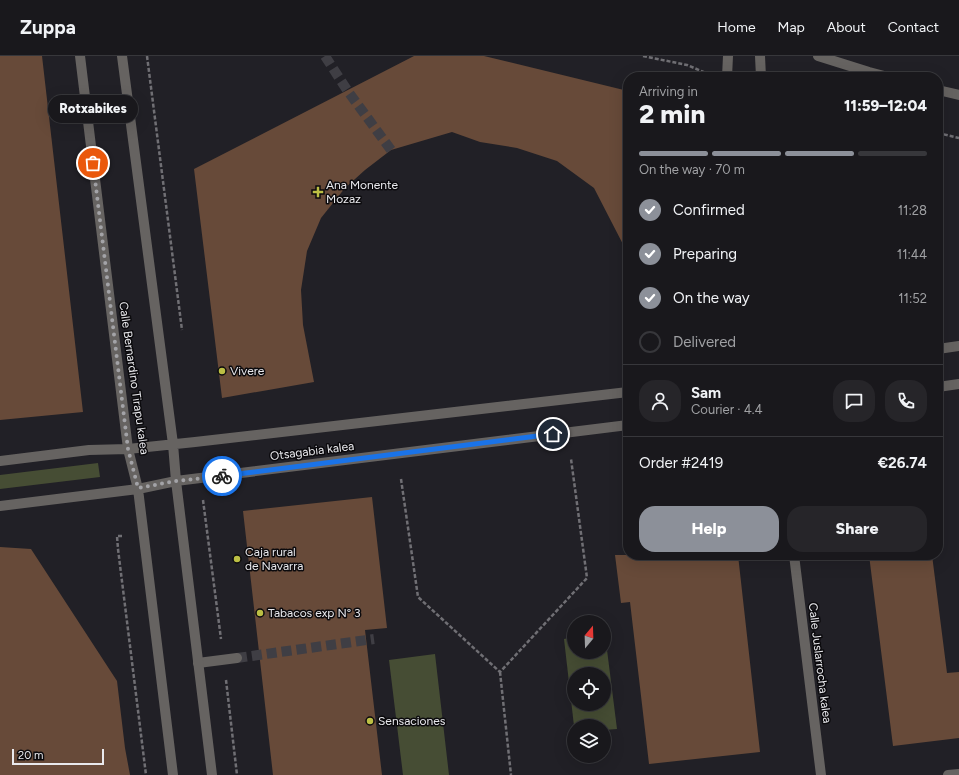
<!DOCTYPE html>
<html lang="en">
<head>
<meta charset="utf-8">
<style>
	:root { --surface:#19181c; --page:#262529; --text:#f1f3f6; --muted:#9fa0a3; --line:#37373b; --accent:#8c9099 }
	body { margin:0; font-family:Figtree,sans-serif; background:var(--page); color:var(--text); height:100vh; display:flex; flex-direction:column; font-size:15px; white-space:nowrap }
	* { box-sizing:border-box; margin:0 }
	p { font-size:13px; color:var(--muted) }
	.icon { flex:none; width:22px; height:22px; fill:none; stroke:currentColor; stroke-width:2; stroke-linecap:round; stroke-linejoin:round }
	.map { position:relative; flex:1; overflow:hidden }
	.drawer { position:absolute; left:623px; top:16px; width:320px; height:488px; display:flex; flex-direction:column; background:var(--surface); border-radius:16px; box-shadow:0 4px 16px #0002,0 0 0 1px var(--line) }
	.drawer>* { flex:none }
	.needle { width:26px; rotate:19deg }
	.controls { position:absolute; left:567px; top:559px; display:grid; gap:8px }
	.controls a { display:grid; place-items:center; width:44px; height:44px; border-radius:50%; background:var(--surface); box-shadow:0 4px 16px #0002,0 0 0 1px var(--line); font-size:20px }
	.scale { position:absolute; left:12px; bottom:10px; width:92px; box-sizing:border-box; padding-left:4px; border:2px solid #e9e9ed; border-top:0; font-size:11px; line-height:14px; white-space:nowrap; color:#e9e9ed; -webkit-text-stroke:3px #0b0a0d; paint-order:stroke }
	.pin { position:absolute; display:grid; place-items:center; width:34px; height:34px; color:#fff; margin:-17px; border:2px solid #fff; border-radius:50%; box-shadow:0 1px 4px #0007 }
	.courier { position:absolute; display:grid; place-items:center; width:40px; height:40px; margin:-20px; border:3px solid #1a73e8; border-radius:50%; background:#fff; color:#222; box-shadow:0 1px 5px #0007 }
	.bubble { position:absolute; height:28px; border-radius:14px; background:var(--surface); box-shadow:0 4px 16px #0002,0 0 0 1px var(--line); font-size:13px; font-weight:800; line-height:28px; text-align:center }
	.summary em { font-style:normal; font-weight:800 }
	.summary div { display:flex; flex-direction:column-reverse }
	.summary { display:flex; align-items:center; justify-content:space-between; height:68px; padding:0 16px }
	h1 { font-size:26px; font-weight:800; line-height:30px }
	.bar { display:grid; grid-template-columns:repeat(4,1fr); gap:6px 4px; align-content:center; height:48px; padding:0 16px }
	.bar i { height:5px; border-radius:3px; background:var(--line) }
	.bar .on { background:var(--accent) }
	.bar p { grid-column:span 4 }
	.line { display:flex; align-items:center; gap:10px; padding:0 16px; border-top:1px solid var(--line) }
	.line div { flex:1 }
	.round { display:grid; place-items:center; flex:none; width:42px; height:42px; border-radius:16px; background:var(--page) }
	ol { padding:0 16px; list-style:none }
	li { display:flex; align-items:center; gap:12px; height:44px }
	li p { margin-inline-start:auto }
	li .icon { padding:4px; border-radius:50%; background:var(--accent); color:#fff; stroke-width:4 }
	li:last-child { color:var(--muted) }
	li i { width:22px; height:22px; border:2px solid var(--line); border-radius:50% }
	.primary-button { display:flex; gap:8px; margin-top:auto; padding:8px 16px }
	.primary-button a { flex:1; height:46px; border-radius:16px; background:var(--accent); color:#fff; font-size:16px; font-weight:800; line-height:46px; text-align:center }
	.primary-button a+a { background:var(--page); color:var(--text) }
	header { display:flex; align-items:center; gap:24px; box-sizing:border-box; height:56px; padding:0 20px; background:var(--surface); border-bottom:1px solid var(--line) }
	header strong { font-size:19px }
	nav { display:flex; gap:22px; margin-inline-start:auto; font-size:14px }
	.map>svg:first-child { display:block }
</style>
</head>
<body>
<header>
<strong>Zuppa</strong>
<nav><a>Home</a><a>Map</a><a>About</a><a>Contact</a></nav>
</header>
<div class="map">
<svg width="959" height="719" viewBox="0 0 959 719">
	<rect width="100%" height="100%" fill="#212026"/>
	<path fill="#464d34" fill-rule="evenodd" d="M 98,407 L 100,421 L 0,433 L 0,419 Z
		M 604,578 L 605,578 L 617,673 L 604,674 L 604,670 L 574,670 L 564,583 L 574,581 L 574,596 L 604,596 ZM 574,618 L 604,618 L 604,648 L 574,648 Z
		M 435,598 L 449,719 L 403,719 L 389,604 Z"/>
	<path fill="#674a39" d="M 0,0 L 42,0 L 83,356 L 0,364 Z
		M 414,0 L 484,0 L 628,35 L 628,198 L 594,132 L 557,105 L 517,92 L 480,86 L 452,76 L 391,94 L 365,114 L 345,132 L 321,162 L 307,195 L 301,234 L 303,269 L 314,326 L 222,342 L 194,113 Z
		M 372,441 L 387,572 L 365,574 L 382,719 L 273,719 L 243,455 Z
		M 0,491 L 31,493 L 117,625 L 125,692 L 130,719 L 0,719 Z
		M 615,499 L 738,499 L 760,696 L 649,708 L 630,546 L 621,547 Z
		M 869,499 L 932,499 L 947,617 L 959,616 L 959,682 L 893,690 Z"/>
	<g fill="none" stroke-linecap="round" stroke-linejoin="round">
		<path stroke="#3f3e44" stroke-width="10" stroke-dasharray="10 5" stroke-linecap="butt" d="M 325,0 L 347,34 L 391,94
			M 237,602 L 374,583"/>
		<path stroke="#706f74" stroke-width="2.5" stroke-dasharray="4 2" stroke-linecap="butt" d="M 147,0 L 182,274
			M 643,0 L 687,9 L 706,17
			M 938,77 L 959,82
			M 401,423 L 418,541 L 500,616 L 587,522 L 571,403
			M 203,444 L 221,583
			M 122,480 L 117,480 L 118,493 L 146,719
			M 500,616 L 511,719
			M 226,624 L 237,719"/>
		<path stroke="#666361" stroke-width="10" d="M 198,607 L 237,602
			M 948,719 L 959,718"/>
		<path stroke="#666361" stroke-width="10" d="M 760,0 L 761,21
			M 818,0 L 869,16 L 888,21
			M 727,21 L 728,0
			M 938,34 L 959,39
			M 794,499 L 821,719"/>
		<path stroke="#666361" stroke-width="10" d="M 80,0 L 128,393 L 138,433 L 173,719
			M 122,0 L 173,388 L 176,425 L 212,719
			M 938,293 L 959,290
			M 938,331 L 959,328
			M 0,405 L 89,394 L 128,393 L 195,386 L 628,336
			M 0,450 L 138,433 L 176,425 L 628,369"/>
	</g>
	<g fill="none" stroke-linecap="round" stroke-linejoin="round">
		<path stroke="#a3a3a7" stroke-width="4" stroke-dasharray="0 7.2" d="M 93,107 L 128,393 L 138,432 L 176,425 L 222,420"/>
		<path stroke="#1a73e8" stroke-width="5" d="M 222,420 L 553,378"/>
	</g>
	<g fill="#bcbf44" stroke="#0b0a0d" stroke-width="1.5">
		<path d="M316 130h4v4h4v4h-4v4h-4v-4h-4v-4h4z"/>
		<circle cx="222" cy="315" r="4"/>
		<circle cx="237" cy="503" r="4"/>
		<circle cx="260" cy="557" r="4"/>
		<circle cx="370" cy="665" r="4"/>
	</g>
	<g text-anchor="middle" stroke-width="3" stroke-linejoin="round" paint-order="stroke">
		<g font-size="12" fill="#e9e9ed" stroke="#0b0a0d" text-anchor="start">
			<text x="326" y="133">Ana Monente<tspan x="326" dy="14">Mozaz</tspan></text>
			<text x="230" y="319">Vivere</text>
			<text x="245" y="500">Caja rural<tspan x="245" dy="14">de Navarra</tspan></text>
			<text x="268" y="561">Tabacos exp N° 3</text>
			<text x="378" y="669">Sensaciones</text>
		</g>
		<g font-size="12" fill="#e9e9ed" stroke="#0b0a0d">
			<text transform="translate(134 322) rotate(82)" y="4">Calle Bernardino Tirapu kalea</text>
			<text transform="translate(312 395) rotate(-7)" y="4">Otsagabia kalea</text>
			<text transform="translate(820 607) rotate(83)" y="4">Calle Juslarrocha kalea</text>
		</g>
	</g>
</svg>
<div class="controls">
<a><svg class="needle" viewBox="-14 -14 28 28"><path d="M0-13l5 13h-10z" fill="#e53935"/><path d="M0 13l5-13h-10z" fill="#9fa0a3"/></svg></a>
<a><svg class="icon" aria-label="locate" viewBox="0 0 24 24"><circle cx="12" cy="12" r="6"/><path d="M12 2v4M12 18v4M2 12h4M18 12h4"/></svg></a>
<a><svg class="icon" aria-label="layers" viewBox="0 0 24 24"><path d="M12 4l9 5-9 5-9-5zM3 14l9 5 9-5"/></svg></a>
</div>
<div class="scale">20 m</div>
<div class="pin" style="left:93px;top:107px;background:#ea580c"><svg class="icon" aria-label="bag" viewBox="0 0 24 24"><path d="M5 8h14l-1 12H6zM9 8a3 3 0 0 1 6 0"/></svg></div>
<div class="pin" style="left:553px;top:378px;background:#1f2937"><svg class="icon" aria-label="home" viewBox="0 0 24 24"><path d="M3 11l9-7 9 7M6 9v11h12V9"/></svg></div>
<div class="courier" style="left:222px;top:420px"><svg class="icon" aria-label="bike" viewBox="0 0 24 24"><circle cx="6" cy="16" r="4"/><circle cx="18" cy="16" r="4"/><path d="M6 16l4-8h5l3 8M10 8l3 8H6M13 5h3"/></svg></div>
<div class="bubble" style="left:48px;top:39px;width:90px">Rotxabikes</div>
<section class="drawer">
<div class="summary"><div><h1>2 min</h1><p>Arriving in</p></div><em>11:59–12:04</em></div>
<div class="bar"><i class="on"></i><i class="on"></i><i class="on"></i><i></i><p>On the way · 70 m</p></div>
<ol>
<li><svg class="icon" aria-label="check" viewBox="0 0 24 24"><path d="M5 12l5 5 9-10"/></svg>Confirmed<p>11:28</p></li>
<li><svg class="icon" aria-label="check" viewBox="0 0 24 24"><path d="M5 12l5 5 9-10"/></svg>Preparing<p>11:44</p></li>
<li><svg class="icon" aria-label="check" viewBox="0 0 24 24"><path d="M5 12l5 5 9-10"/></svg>On the way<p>11:52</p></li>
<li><i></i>Delivered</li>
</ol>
<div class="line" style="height:72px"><a class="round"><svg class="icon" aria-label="person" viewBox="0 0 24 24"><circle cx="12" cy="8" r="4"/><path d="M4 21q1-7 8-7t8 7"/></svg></a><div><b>Sam</b><p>Courier · 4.4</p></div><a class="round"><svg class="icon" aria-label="chat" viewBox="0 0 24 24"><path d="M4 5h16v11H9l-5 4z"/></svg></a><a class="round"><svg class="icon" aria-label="phone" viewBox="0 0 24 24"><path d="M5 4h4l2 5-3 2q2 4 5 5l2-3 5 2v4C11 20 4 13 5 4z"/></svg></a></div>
<div class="line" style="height:52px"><div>Order #2419</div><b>€26.74</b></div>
<div class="primary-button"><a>Help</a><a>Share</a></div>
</section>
</div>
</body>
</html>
